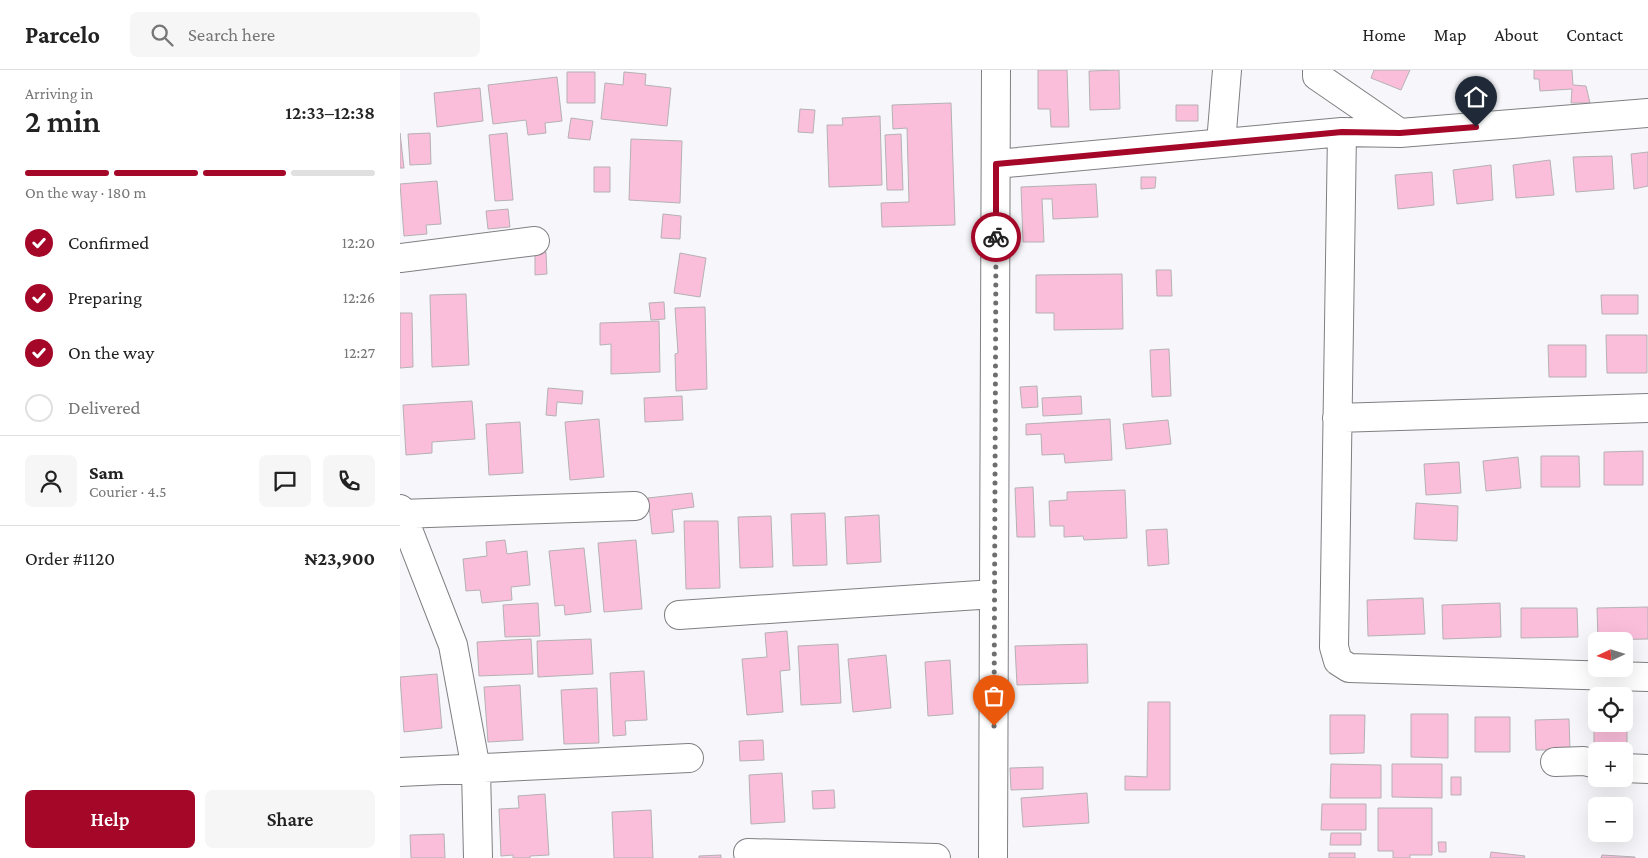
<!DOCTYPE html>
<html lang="en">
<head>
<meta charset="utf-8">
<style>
	:root { --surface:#fff; --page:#f6f6f6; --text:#222; --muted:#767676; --line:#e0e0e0; --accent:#a40728 }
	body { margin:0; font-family:"Crimson Pro",serif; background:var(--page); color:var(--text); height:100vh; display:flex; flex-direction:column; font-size:19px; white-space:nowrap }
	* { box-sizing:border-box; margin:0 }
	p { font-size:16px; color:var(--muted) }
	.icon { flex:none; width:28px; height:28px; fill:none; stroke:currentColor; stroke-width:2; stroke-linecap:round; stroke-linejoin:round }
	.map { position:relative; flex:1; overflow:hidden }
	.sheet { display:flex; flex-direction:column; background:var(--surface); width:400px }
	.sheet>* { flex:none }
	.needle { width:32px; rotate:266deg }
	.buttons { position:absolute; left:1188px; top:562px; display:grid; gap:10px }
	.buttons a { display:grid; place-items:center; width:45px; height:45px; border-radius:8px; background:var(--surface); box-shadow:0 5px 20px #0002; font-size:25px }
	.pin { position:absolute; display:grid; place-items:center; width:42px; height:42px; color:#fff; margin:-51px -21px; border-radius:50% 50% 50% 0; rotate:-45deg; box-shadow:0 0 5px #0007 }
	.pin .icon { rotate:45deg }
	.courier { position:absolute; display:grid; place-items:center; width:50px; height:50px; margin:-25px; border:4px solid #a40728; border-radius:50%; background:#fff; color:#222; box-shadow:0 1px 6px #0007 }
	.summary em { font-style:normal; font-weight:600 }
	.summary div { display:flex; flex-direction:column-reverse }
	.summary { display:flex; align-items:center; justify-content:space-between; height:85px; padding:0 25px }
	h1 { font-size:32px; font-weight:600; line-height:38px }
	.bar { display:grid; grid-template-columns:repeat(4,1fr); gap:8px 5px; align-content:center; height:60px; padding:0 25px }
	.bar i { height:6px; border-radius:4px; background:var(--line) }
	.bar .on { background:var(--accent) }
	.bar p { grid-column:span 4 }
	.line { display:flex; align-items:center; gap:12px; padding:0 25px; border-top:1px solid var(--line) }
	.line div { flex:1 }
	.round { display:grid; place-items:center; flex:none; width:52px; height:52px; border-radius:8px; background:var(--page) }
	ol { padding:0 25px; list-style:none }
	li { display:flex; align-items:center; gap:15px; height:55px }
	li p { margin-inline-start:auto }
	li .icon { padding:5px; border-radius:50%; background:var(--accent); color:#fff; stroke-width:4 }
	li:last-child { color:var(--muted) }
	li i { width:28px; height:28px; border:2px solid var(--line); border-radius:50% }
	.cta { display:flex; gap:10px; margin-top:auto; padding:10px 25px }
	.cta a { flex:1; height:58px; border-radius:8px; background:var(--accent); color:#fff; font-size:20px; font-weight:600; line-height:58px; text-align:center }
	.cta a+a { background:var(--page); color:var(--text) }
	header { display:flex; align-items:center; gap:30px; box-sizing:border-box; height:70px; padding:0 25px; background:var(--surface); border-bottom:1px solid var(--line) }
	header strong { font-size:24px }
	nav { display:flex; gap:28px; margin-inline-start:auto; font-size:18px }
	.search { width:350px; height:45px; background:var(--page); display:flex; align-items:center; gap:12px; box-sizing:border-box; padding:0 18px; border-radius:8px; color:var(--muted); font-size:19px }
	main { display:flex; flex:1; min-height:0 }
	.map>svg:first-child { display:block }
</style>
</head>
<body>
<header>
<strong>Parcelo</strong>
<div class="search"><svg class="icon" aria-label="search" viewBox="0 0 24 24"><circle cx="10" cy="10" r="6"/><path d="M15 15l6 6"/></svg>Search here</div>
<nav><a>Home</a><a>Map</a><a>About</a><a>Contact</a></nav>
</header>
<main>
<section class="sheet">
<div class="summary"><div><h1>2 min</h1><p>Arriving in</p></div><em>12:33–12:38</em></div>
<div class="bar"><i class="on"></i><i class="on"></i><i class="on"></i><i></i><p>On the way · 180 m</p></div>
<ol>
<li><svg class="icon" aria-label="check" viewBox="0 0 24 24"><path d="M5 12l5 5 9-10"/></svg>Confirmed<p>12:20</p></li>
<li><svg class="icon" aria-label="check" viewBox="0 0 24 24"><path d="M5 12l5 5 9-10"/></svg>Preparing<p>12:26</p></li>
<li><svg class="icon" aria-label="check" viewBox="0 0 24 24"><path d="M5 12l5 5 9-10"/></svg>On the way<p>12:27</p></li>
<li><i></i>Delivered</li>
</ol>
<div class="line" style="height:90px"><a class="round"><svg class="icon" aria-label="person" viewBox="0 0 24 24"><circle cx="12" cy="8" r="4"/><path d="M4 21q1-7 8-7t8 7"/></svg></a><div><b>Sam</b><p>Courier · 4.5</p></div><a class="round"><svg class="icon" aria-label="chat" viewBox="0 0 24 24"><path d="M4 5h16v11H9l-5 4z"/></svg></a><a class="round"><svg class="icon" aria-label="phone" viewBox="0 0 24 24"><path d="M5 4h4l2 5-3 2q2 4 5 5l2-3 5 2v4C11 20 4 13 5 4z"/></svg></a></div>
<div class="line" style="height:65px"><div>Order #1120</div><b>₦23,900</b></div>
<div class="cta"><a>Help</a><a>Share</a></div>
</section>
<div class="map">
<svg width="1248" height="788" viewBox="0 0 1248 788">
	<rect width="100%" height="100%" fill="#f7f7fb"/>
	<path fill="#fabedb" stroke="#b5b1b3" d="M 638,0 L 667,0 L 669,57 L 651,57 L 650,39 L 638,39 Z
		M 719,0 L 720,39 L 690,40 L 689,1 Z
		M 974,0 L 1010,0 L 1001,20 L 971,8 Z
		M 1134,0 L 1172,0 L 1173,15 L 1186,16 L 1190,33 L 1171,33 L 1172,19 L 1140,21 L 1139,9 L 1134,9 Z
		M 167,2 L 195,2 L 195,33 L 167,33 Z
		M 224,2 L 246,4 L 245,15 L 271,18 L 267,56 L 201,49 L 205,13 L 223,15 Z
		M 157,7 L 162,51 L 145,53 L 146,63 L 128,65 L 126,50 L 93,54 L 88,15 Z
		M 80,18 L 83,51 L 37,57 L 34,23 Z
		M 551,33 L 555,155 L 482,157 L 481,133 L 509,132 L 507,58 L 493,59 L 492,35 Z
		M 776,35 L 798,35 L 798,51 L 776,51 Z
		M 400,39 L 415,40 L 413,63 L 398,62 Z
		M 480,46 L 482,115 L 429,117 L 427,55 L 443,55 L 442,48 Z
		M 171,48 L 193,51 L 190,70 L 168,68 Z
		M 0,63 L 4,98 L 0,98 Z
		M 30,63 L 31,94 L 10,95 L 8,64 Z
		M 107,63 L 113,130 L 95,131 L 89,65 Z
		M 501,64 L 503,120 L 487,120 L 485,65 Z
		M 231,69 L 282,71 L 280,133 L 229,130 Z
		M 1248,82 L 1248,116 L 1234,119 L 1231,84 Z
		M 1212,86 L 1214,119 L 1176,122 L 1173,87 Z
		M 1150,90 L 1154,125 L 1116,128 L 1113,95 Z
		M 1091,95 L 1093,130 L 1057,134 L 1053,100 Z
		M 194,97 L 210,97 L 210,122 L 194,122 Z
		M 1032,102 L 1034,135 L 998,139 L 995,105 Z
		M 741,107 L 756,107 L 755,118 L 741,119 Z
		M 37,111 L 41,154 L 26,155 L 27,164 L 4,166 L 0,114 Z
		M 696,114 L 698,147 L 653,149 L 652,129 L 642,129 L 644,172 L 623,172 L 621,117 Z
		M 108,139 L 110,157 L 88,159 L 86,141 Z
		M 263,144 L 281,146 L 280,169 L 261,168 Z
		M 146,182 L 147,204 L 135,205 L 135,183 Z
		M 280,183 L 306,188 L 300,227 L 274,223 Z
		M 756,200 L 771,200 L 772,226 L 757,226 Z
		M 722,204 L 723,259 L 654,260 L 654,243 L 636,243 L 636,205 Z
		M 66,224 L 69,295 L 32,297 L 30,225 Z
		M 1201,225 L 1238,225 L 1238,244 L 1202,244 Z
		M 264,232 L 265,249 L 251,250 L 249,233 Z
		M 305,237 L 307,319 L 276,321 L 275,284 L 278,283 L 275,238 Z
		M 0,243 L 12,243 L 13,297 L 0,298 Z
		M 259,251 L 260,302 L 211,304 L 211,274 L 200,275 L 200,253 Z
		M 1206,265 L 1247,265 L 1247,303 L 1207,303 Z
		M 1148,275 L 1186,275 L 1186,307 L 1149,307 Z
		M 769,279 L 771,326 L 752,327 L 750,280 Z
		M 637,316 L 638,337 L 622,338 L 620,317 Z
		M 148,318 L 183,321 L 182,334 L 157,332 L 156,346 L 146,345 Z
		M 282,326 L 283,350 L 245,352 L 244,328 Z
		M 681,326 L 682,344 L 643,346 L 642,328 Z
		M 72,331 L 75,369 L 32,372 L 32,383 L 6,385 L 3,335 Z
		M 199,349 L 204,407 L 170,410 L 165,352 Z
		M 710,349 L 712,390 L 665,393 L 664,384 L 642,385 L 641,364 L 626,365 L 626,354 Z
		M 768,350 L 771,374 L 726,379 L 723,354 Z
		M 120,352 L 123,403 L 89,405 L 86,354 Z
		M 1243,381 L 1243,415 L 1204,415 L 1204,382 Z
		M 1141,386 L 1179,386 L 1180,417 L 1141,417 Z
		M 1118,387 L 1121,418 L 1086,421 L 1083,391 Z
		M 1059,392 L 1061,423 L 1026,425 L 1024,394 Z
		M 633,417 L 635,467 L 617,467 L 615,418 Z
		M 725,420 L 727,468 L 684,470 L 683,466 L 664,467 L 664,456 L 650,456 L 649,431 L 667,430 L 667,422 Z
		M 292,423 L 294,437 L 272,440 L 274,462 L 252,464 L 248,428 Z
		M 1016,433 L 1058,436 L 1057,471 L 1014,469 Z
		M 425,443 L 427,495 L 393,496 L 391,444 Z
		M 479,445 L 481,492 L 447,494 L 445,447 Z
		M 371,446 L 373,497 L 340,498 L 338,447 Z
		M 284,451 L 318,451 L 320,518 L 286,519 Z
		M 767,459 L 769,494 L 748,496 L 746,460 Z
		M 105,470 L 107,484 L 127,481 L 130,515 L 111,517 L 112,530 L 82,533 L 80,520 L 66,521 L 63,489 L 87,486 L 86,472 Z
		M 236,470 L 242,539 L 204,542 L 198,473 Z
		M 184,478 L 191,542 L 165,545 L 164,535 L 155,536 L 149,481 Z
		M 1023,528 L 1025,564 L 968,566 L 967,530 Z
		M 138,533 L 140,566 L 105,567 L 103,535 Z
		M 1100,533 L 1101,567 L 1043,569 L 1042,535 Z
		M 1248,537 L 1248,569 L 1198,570 L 1197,538 Z
		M 1121,538 L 1177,538 L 1178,567 L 1121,568 Z
		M 387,561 L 390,600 L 380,601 L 383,642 L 347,645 L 342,589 L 367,587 L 365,563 Z
		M 131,569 L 133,604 L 79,606 L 77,572 Z
		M 191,569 L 193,604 L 138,607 L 137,571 Z
		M 438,574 L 441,633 L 401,635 L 398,576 Z
		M 687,574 L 688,613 L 617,615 L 615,576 Z
		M 486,585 L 491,638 L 453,642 L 448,589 Z
		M 550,590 L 553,644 L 528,646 L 525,592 Z
		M 244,601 L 247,650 L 225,651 L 226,665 L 213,666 L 210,603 Z
		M 37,604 L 42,658 L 4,662 L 0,607 Z
		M 120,615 L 123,670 L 88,672 L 84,617 Z
		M 197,618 L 199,673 L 164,674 L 161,620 Z
		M 748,632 L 770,632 L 770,720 L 725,720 L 725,706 L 747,707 Z
		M 1011,644 L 1048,644 L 1048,688 L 1011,687 Z
		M 930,645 L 965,645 L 964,683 L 930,684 Z
		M 1075,647 L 1110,647 L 1110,682 L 1075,682 Z
		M 1169,649 L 1170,680 L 1136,680 L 1135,650 Z
		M 1194,655 L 1227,655 L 1227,684 L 1224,684 L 1224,681 L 1196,681 L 1194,684 Z
		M 363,670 L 364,690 L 340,691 L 339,671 Z
		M 931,694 L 981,695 L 981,728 L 930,728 Z
		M 992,694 L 1042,694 L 1042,728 L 992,727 Z
		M 643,697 L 643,719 L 611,720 L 610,698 Z
		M 382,703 L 385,752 L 351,754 L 349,705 Z
		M 1051,707 L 1061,707 L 1061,725 L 1051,725 Z
		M 434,720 L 435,738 L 413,739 L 412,721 Z
		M 687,723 L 689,753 L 623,757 L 621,728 Z
		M 145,724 L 149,785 L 130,786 L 130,788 L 113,788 L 113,785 L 101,786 L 99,739 L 119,738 L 118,726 Z
		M 922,734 L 966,734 L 966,760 L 921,760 Z
		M 978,738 L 1032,738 L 1032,785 L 1010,785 L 1010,788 L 993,788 L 993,781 L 978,781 Z
		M 251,740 L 253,788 L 214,788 L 212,742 Z
		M 931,763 L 961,763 L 961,775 L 930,775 Z
		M 44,764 L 45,788 L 11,788 L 10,765 Z
		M 1038,772 L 1046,772 L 1046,782 L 1039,782 Z
		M 1091,782 L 1125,786 L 1124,788 L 1090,788 Z
		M 929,783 L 955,783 L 955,788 L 929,788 Z
		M 321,785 L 321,788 L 299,788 L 299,786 Z
		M 1202,785 L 1235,787 L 1235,788 L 1201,788 Z"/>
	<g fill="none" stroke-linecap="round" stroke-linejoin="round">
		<g stroke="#7f7f82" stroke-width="30">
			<path id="minor" d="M 917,0 L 917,6 L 1000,63
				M 942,62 L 934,577 L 938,591 L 949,598 L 1248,607
				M 821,73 L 827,0
				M 596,94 L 942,62 L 1000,63 L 1248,43
				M 0,188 L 135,171
				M 937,348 L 1248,338
				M 0,439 L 53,575 L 76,699 L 78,788
				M 0,444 L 235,436
				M 279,545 L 594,524
				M 1155,692 L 1184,691 L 1196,694
				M 1224,698 L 1248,699
				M 0,702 L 289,688
				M 348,783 L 536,788
				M 593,788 L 596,0"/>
		</g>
		<use href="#minor" stroke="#fff" stroke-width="28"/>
	</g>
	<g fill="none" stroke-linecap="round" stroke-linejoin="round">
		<path stroke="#6e6e70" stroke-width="5" stroke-dasharray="0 9" d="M 594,656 L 596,167"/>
		<path stroke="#a40728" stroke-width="6" d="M 596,167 L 596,94 L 942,62 L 1000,63 L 1076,57"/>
	</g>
</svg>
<div class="buttons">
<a><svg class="needle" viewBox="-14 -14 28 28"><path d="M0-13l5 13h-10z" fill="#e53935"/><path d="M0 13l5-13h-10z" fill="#767676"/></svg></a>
<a><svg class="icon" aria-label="locate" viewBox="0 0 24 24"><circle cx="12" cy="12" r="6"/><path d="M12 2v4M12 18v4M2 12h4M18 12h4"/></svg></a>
<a>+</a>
<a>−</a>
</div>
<div class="pin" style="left:594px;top:656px;background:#ea580c"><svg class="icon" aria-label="bag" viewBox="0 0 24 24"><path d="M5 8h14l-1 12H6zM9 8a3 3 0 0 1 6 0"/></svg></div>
<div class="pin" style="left:1076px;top:57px;background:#1f2937"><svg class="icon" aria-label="home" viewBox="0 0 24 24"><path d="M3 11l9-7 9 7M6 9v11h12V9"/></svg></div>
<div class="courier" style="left:596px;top:167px"><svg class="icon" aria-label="bike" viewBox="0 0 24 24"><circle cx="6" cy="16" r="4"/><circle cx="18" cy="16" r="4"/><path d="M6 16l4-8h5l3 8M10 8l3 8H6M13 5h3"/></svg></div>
</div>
</main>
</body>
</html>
